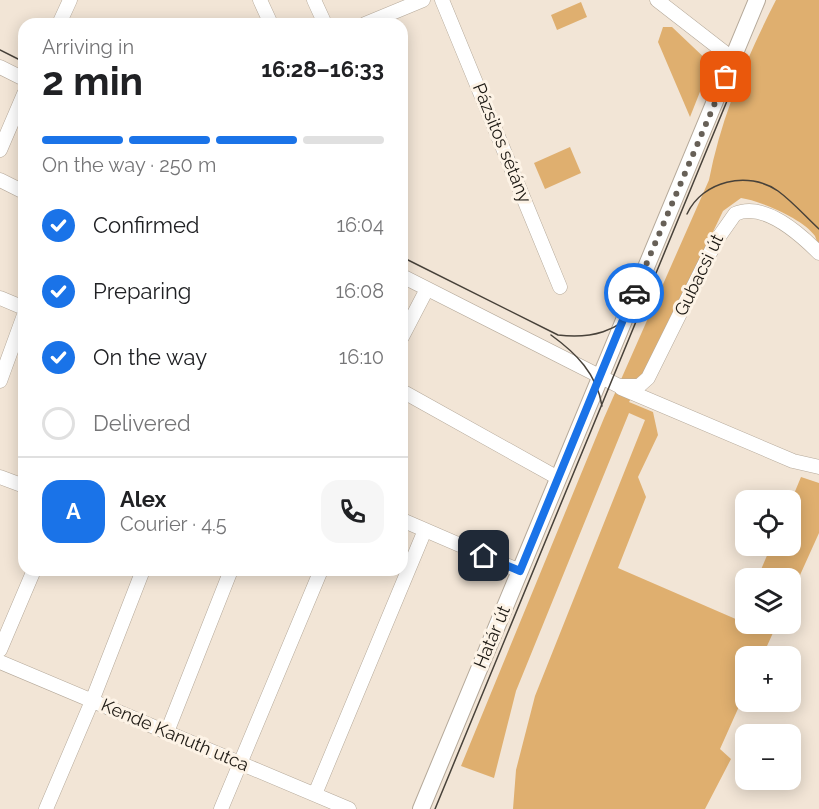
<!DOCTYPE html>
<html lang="en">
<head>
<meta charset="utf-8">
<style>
	:root { --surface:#fff; --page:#f6f6f6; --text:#202124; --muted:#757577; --line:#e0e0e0; --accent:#1a73e8 }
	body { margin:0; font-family:Raleway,sans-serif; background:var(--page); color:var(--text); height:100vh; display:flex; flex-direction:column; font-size:22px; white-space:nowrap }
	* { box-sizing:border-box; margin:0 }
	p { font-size:20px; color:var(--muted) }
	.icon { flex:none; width:33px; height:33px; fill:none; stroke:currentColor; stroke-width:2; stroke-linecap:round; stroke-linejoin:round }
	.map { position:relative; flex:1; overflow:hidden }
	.side { position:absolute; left:18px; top:18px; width:390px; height:558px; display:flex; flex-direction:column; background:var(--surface); border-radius:18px; box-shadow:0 3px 15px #0003 }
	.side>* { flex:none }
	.controls { position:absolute; left:735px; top:490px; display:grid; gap:12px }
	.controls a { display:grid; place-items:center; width:66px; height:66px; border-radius:12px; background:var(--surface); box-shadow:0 3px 15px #0003; font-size:30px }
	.pin { position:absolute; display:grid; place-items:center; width:51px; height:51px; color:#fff; margin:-26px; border-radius:12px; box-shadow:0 3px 9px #0006 }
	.courier { position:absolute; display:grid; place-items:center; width:60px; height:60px; margin:-30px; border:4px solid #1a73e8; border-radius:50%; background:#fff; color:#222; box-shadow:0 2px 8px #0007 }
	.headline em { font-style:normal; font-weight:700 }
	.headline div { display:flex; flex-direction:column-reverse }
	.headline { display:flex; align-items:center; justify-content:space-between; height:102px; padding:0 24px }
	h1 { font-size:39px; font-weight:700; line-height:45px }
	.bar { display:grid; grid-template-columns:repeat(4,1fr); gap:9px 6px; align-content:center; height:72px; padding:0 24px }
	.bar i { height:8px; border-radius:4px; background:var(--line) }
	.bar .active { background:var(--accent) }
	.bar p { grid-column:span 4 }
	.line { display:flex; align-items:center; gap:15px; padding:0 24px; border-top:2px solid var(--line) }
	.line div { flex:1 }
	.round { display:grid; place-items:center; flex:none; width:63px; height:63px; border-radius:18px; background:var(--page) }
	ol { padding:0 24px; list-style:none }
	li { display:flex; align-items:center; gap:18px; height:66px }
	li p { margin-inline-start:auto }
	li .icon { padding:6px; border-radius:50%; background:var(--accent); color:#fff; stroke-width:4 }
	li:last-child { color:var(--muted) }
	li i { width:33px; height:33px; border:3px solid var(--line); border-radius:50% }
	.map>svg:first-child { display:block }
</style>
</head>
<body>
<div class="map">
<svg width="819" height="809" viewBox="0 0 819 809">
	<rect width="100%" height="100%" fill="#f2e5d6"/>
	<path fill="#dfaf6f" d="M 776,0 L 819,0 L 819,244 C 817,242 816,239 815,236 C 803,219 761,201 741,198 L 723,211 L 645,374 L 629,402 L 653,412 L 658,435 L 638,477 L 646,497 L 618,568 L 738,620 L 745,604 L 746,624 L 777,624 L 762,657 L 746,657 L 745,693 L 720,749 L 731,759 L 705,809 L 513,809 L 516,770 L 535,696 L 645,420 L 629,413 L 516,691 L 494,778 L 461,766 L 604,418 L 709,180 C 721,117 747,57 776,0 Z
		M 581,2 L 587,17 L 557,30 L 551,15 Z
		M 663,27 L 672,27 L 711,64 L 690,117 L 658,42 Z
		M 570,147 L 581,173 L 545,189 L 534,163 Z
		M 801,477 L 819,483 L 819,533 L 791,595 L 790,579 L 757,579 L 771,546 L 790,546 L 791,501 Z"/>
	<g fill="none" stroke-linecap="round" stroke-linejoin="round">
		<g stroke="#b5a99a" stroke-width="15">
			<path id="minor" d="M 260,0 L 271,24
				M 314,0 L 325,24
				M 442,0 L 560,287
				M 657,0 L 733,59
				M 59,24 L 70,0
				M 365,24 L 423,0
				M 0,67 L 24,79
				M 0,150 L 24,94
				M 0,180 L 24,192
				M 402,276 L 619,386 L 639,386 L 648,378 L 716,241 L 735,214 C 764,201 800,234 819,253
				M 0,298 L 24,308
				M 402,337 L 427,289
				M 0,381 L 24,315
				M 621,388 L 793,461 L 819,467
				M 402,391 L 558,478
				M 0,477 L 24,486
				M 402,520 L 520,571
				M 0,650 L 34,570
				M 0,662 L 349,809
				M 167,732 L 231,570
				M 315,794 L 425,530
				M 46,809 L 92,701 L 143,570
				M 221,809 L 321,570"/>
		</g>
		<g stroke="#b5a99a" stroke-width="18">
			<path id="major" d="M 421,809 L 757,0"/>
		</g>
		<use href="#minor" stroke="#fff" stroke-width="14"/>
		<use href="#major" stroke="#fff" stroke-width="16"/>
		<path stroke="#48423a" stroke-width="1.5" d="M 0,50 L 24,62
			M 687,214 C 702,181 748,170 778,191 C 793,202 806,217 819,229
			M 402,257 L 558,335 C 591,339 618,332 640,306
			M 551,335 C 576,353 597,374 602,406
			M 435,809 L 734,84"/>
	</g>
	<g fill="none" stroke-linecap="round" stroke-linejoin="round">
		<path stroke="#676057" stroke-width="6" stroke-dasharray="0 10.8" d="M 634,293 L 726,77"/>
		<path stroke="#1a73e8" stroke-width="8" d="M 484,556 L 520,571 L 634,293"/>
	</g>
	<g text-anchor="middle" stroke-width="6" stroke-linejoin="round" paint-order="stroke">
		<g font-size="18" fill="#1c1812" stroke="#fdf3e6">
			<text transform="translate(502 143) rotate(68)" y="6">Pázsitos sétány</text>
			<text transform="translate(699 275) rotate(-64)" y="6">Gubacsi út</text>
			<text transform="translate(492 637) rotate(-67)" y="6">Határ út</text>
			<text transform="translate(175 735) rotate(23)" y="6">Kende Kanuth utca</text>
		</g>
	</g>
</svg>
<div class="controls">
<a><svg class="icon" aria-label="locate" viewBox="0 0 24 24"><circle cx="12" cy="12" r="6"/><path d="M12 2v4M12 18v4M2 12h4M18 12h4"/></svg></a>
<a><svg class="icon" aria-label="layers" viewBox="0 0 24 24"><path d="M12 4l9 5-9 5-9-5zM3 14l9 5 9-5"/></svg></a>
<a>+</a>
<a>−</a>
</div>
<div class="pin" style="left:726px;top:77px;background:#ea580c"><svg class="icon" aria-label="bag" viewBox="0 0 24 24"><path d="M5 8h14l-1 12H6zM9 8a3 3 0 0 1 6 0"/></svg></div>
<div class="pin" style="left:484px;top:556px;background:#1f2937"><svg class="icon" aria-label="home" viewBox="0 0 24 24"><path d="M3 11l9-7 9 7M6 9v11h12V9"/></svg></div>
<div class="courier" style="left:634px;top:293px"><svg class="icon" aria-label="car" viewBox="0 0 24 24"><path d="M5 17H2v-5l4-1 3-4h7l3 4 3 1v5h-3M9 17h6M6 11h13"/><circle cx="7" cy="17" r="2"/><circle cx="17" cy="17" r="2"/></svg></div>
<section class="side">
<div class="headline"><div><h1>2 min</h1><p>Arriving in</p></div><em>16:28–16:33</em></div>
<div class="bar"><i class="active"></i><i class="active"></i><i class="active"></i><i></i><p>On the way · 250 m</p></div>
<ol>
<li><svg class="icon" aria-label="check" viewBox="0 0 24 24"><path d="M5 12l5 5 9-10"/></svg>Confirmed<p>16:04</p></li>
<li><svg class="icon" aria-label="check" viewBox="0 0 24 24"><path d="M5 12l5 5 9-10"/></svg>Preparing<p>16:08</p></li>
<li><svg class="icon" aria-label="check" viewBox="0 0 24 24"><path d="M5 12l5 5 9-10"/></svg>On the way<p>16:10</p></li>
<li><i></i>Delivered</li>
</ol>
<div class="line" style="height:108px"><b class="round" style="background:var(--accent);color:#fff">A</b><div><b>Alex</b><p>Courier · 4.5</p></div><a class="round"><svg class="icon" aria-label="phone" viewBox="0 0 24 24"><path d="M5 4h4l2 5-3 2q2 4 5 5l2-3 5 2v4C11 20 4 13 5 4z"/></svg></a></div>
</section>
</div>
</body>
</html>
